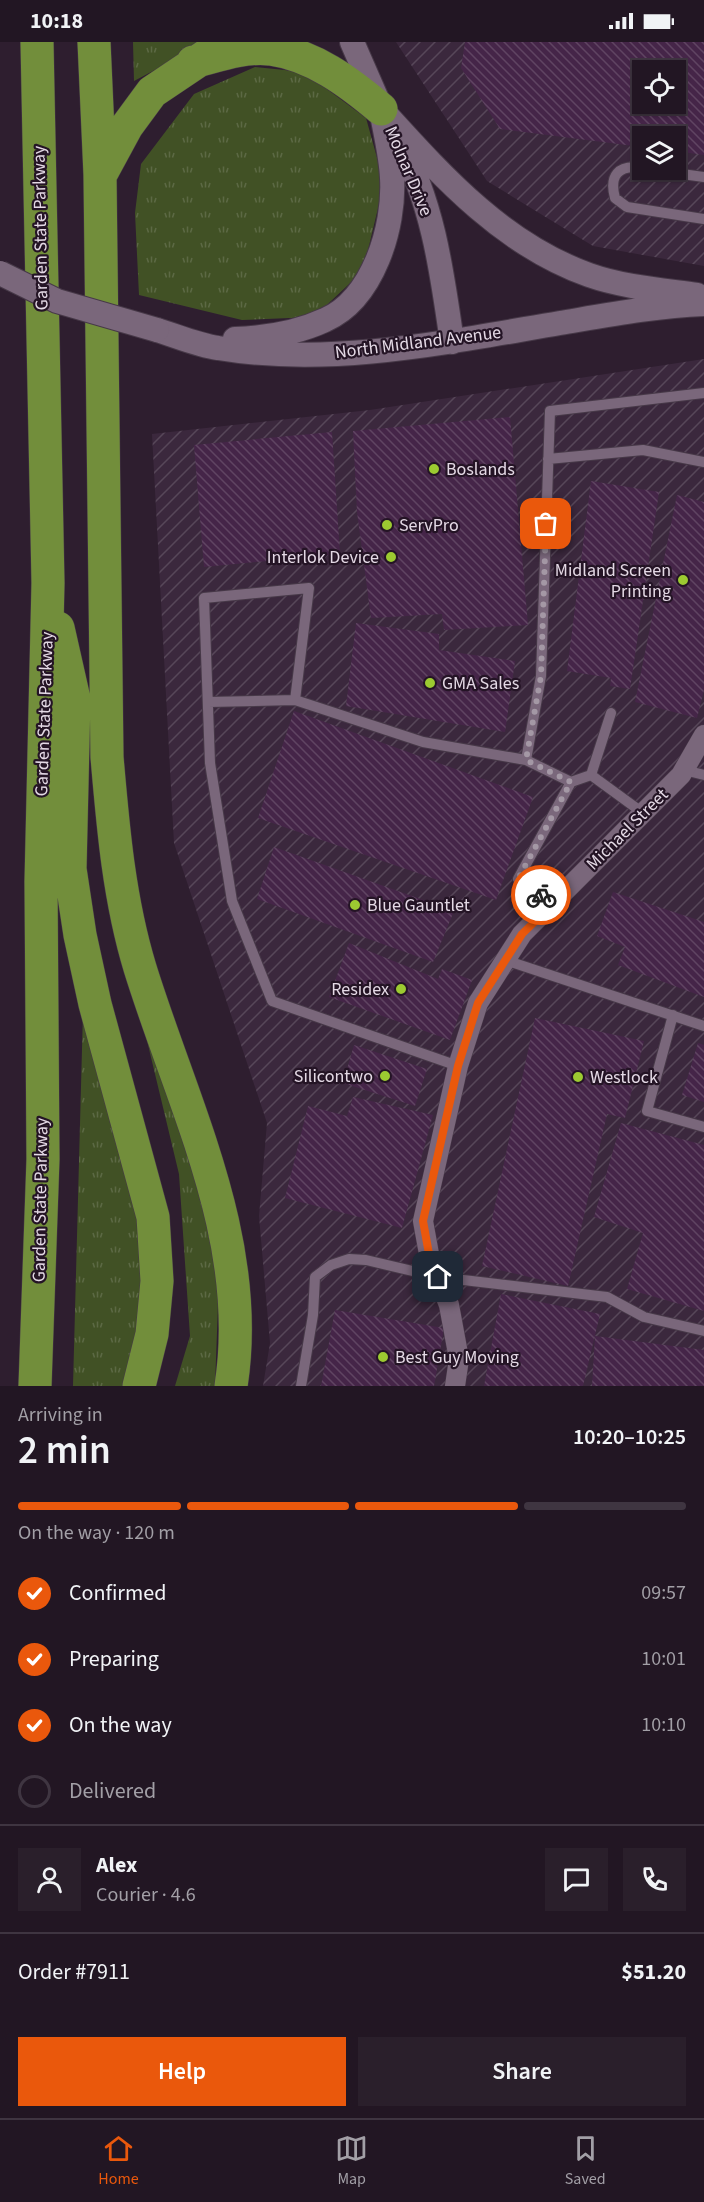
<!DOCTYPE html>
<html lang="en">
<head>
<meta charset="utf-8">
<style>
	:root { --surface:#221623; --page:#2a1f2b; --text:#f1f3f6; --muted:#a29fa6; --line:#3f3541; --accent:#ea580c }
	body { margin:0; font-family:"Source Sans 3",sans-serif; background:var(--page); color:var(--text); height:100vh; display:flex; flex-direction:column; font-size:22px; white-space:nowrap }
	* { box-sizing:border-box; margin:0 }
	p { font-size:20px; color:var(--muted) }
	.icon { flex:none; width:33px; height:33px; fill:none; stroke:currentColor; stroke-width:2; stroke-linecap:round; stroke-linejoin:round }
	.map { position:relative; height:1344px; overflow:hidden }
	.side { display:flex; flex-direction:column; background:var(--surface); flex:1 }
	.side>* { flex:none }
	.fabs { position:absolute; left:632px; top:18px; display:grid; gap:12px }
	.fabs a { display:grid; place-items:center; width:54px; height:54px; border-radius:0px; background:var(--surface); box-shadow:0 2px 4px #0004,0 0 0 2px var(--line); font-size:30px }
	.pin { position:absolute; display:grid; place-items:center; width:51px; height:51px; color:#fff; margin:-26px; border-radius:12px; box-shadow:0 3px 9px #0006 }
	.courier { position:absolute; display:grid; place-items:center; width:60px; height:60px; margin:-30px; border:4px solid #ea580c; border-radius:50%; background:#fff; color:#222; box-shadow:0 2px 8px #0007 }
	.overview em { font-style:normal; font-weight:600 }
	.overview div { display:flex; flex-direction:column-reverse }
	.overview { display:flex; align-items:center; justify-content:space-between; height:102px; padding:0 18px }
	h1 { font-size:39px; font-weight:600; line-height:45px }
	.bar { display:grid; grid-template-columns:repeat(4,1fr); gap:9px 6px; align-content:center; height:72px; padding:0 18px }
	.bar i { height:8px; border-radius:4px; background:var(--line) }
	.bar .active { background:var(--accent) }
	.bar p { grid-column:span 4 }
	.line { display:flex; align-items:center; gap:15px; padding:0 18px; border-top:2px solid var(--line) }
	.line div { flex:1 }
	.round { display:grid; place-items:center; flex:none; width:63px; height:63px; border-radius:0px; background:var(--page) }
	ol { padding:0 18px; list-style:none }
	li { display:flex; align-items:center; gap:18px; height:66px }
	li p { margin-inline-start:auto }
	li .icon { padding:6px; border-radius:50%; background:var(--accent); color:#fff; stroke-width:4 }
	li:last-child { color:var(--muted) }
	li i { width:33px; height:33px; border:3px solid var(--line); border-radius:50% }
	.primary-button { display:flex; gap:12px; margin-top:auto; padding:12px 18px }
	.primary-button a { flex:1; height:69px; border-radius:0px; background:var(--accent); color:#fff; font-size:24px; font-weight:600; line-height:69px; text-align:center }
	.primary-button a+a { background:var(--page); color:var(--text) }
	.status { display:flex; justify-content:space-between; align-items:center; height:42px; padding:0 30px; background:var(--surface); direction:ltr }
	.status svg { height:16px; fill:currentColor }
	.tabs { display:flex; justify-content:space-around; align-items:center; height:84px; border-top:2px solid var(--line); background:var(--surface); font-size:16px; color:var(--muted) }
	.tabs a { display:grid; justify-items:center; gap:3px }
	.tabs .active { color:var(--accent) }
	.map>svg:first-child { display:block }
</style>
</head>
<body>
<div class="status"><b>10:18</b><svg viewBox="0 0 49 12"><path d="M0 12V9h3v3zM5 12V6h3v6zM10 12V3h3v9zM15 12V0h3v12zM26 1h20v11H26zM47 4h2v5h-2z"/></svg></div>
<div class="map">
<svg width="704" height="1344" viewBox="0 0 704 1344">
	<defs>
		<pattern id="industrial-furrows" width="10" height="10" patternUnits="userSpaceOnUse" patternTransform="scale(1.5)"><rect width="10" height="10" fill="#3b283d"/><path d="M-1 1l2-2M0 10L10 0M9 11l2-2" fill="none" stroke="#574759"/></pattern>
		<pattern id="grass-tufts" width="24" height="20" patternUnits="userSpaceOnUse" patternTransform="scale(1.5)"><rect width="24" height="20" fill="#415125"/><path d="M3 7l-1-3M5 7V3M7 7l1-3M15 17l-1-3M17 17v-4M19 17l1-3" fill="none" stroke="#5c6944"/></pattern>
		<pattern id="building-back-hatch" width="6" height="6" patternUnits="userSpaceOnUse" patternTransform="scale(1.5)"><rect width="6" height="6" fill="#452548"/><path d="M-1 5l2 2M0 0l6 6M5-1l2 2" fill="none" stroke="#604462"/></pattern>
	</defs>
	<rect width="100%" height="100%" fill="#2e1e2f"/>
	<path fill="url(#industrial-furrows)" fill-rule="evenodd" d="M 396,0 L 704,0 L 704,224 L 593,204 L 487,139 ZM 642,28 L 675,28 L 675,62 L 642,62 ZM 642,94 L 675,94 L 675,128 L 642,128 Z
		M 704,317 L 704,1344 L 263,1344 L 270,1301 L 259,1174 L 267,1081 L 174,801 L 152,392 L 370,368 Z"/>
	<path fill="url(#grass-tufts)" d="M 133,0 L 208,0 L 134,39 Z
		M 255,25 L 304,30 L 366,76 L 384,141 L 363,229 L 314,275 L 242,278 L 139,253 L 135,171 L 141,122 L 194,52 Z
		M 138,961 L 220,1208 L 215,1344 L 175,1344 L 190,1294 L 179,1132 Z
		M 83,970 L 145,1197 L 151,1344 L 73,1344 Z"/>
	<path fill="url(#building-back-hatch)" fill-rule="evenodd" d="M 465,0 L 704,0 L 704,113 L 675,109 L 675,94 L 642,94 L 642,105 L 500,87 L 461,26 ZM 642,28 L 675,28 L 675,62 L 642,62 Z
		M 510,375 L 528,583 L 444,588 L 442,572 L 371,576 L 357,470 L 353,389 Z
		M 332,390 L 340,512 L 204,525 L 194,403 Z
		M 591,439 L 659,450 L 630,647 L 610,644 L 611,636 L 567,629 Z
		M 677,453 L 704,460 L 704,648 L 697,676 L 635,660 Z
		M 356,581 L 439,592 L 439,608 L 515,619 L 505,690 L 346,664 Z
		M 294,669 L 533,755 L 496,858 L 258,776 Z
		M 274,805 L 454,869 L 433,920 L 257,857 Z
		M 613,850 L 704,880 L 704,955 L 618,923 L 625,905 L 597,894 Z
		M 349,901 L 438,937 L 442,927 L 472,938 L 450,998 L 329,955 Z
		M 535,976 L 644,999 L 625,1076 L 607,1072 L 568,1244 L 482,1224 Z
		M 698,1001 L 704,1003 L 704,1060 L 682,1053 Z
		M 354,1003 L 427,1027 L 415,1064 L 343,1041 Z
		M 353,1055 L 433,1073 L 402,1186 L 285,1156 L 308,1064 L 347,1074 Z
		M 621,1081 L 704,1103 L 704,1269 L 627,1247 L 643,1191 L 594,1175 Z
		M 501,1252 L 600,1272 L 583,1344 L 484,1344 Z
		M 335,1268 L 444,1286 L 434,1344 L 321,1344 Z
		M 595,1294 L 704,1308 L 704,1344 L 592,1344 Z"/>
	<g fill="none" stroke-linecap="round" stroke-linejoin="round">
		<g stroke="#473948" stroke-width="12">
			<path id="service" d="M 642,126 C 618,122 609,134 615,156 L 627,165 L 704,177
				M 653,128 L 704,135
				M 548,417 L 643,408 L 704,420
				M 208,660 L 295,658
				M 684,728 L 704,733
				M 591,733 L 643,771
				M 571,740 L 591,733 L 611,671
				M 553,861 L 518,837 L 571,740 L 526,718 L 541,634 L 550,369 L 704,351
				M 505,918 L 704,984
				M 673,973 L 647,1069 L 704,1085
				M 458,1024 L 272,959 L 232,859 L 210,721 L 204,556 L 309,546 L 295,658 L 423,700 L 526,718
				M 301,1344 L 313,1273 L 315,1235 L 331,1223 L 349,1217 L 366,1218 L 438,1235 L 607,1255 L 644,1275 L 704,1289"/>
		</g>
		<g stroke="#473948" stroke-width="21">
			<path id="minor" d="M 455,1344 L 459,1317 L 449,1263 L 429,1212 L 423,1179 L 458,1024 L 478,961 L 522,892 L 681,733 L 704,693"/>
		</g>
		<g stroke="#473948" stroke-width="26">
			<path id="tertiary" d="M 352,0 L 380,64
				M 381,67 C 442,134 502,202 589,233 C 623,245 661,248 697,253
				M 398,97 C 433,160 442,230 452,300
				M 157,288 C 177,294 197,303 218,306 C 331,325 448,300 560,281 C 608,273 656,264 704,262
				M 235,297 C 265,296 297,291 325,278 C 373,257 395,185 392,136 C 391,113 385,90 381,67"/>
		</g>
		<g stroke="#473948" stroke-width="34">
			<path id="motorway" d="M 94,0 L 100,133 L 107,715 C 113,785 119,857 140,926 C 182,1062 254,1198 231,1344
				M 193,20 C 217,14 244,4 270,7 C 313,13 349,40 381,67
				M 101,132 L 127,84 L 152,50 L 213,9
				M 58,586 L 74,657 L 70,827 L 80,893 L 95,962 L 153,1175 L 157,1239 L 152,1292 L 139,1344
				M 35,1344 L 43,1117 L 41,840 L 48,541 L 37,0"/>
		</g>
		<use href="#service" stroke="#7a677b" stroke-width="10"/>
		<use href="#minor" stroke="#7a677b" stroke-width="20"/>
		<use href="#tertiary" stroke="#7a677b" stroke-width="24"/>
		<use href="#motorway" stroke="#728e3b" stroke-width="33"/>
		<g stroke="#473948" stroke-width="26" stroke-linecap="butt">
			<path id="tertiary-bridge" d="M 0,231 L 57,259 L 157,288"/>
		</g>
		<use href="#tertiary-bridge" stroke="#7a677b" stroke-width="24"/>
	</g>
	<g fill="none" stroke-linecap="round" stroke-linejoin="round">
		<path stroke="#a498a5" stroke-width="6" stroke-dasharray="0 10.8" d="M 541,853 L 518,837 L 571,740 L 526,718 L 541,634 L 546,482"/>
		<path stroke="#ea580c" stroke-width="8" d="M 438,1235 L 429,1212 L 423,1179 L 458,1024 L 478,961 L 522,892 L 554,861 L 541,853"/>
	</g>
	<g fill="#9cca31" stroke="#241425" stroke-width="2">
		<circle cx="434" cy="427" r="6"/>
		<circle cx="387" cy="483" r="6"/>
		<circle cx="391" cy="515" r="6"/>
		<circle cx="683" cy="538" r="6"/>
		<circle cx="430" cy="641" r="6"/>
		<circle cx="355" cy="863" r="6"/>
		<circle cx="401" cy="947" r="6"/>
		<circle cx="385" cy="1034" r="6"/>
		<circle cx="578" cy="1035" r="6"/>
		<circle cx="383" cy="1315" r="6"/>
	</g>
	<g text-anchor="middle" stroke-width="4.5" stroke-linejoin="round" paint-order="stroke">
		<g font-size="18" fill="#e4d9e5" stroke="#241425">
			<text transform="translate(409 129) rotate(67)" y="6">Molnar Drive</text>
			<text transform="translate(40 186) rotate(-91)" y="6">Garden State Parkway</text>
			<text transform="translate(418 300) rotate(-7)" y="6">North Midland Avenue</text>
			<text transform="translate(44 672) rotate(-88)" y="6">Garden State Parkway</text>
			<text transform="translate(627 787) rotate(-45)" y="6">Michael Street</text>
			<text transform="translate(40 1158) rotate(-89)" y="6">Garden State Parkway</text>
		</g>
		<g font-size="18" fill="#e4d9e5" stroke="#241425" text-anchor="start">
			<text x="446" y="433">Boslands</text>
			<text x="399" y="489">ServPro</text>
			<text x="379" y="521" text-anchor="end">Interlok Device</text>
			<text x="671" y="534" text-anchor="end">Midland Screen<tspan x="671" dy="21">Printing</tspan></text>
			<text x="442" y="647">GMA Sales</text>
			<text x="367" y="869">Blue Gauntlet</text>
			<text x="389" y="953" text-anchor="end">Residex</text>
			<text x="373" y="1040" text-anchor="end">Silicontwo</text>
			<text x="590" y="1041">Westlock</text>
			<text x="395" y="1321">Best Guy Moving</text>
		</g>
	</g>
</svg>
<div class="fabs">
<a><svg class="icon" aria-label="locate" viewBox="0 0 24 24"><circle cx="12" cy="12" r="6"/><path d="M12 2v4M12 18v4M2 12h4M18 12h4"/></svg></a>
<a><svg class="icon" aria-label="layers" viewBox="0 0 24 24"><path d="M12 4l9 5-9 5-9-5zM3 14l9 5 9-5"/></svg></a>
</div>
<div class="pin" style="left:546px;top:482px;background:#ea580c"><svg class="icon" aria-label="bag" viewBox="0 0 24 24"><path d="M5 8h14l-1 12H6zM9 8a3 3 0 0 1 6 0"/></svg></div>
<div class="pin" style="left:438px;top:1235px;background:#1f2937"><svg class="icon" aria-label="home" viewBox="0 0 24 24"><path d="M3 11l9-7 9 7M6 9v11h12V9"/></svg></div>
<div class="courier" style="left:541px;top:853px"><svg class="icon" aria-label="bike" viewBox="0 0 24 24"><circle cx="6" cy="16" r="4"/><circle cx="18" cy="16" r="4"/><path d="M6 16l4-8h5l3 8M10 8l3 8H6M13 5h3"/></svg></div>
</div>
<section class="side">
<div class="overview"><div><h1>2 min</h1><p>Arriving in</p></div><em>10:20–10:25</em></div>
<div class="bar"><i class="active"></i><i class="active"></i><i class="active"></i><i></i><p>On the way · 120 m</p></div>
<ol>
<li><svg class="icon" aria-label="check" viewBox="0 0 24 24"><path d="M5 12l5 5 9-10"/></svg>Confirmed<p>09:57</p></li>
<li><svg class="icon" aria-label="check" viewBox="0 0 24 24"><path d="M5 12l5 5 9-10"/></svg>Preparing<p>10:01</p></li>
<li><svg class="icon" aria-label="check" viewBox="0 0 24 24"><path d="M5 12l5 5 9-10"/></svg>On the way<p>10:10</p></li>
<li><i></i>Delivered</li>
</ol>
<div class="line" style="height:108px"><a class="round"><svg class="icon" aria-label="person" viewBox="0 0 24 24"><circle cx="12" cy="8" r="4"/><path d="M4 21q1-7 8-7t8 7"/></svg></a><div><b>Alex</b><p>Courier · 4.6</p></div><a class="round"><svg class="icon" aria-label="chat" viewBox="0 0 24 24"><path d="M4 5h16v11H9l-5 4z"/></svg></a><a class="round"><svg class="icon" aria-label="phone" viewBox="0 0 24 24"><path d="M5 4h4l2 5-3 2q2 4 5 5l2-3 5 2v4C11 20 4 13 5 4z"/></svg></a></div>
<div class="line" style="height:78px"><div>Order #7911</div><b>$51.20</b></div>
<div class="primary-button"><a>Help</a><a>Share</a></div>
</section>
<nav class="tabs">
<a class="active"><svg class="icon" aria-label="home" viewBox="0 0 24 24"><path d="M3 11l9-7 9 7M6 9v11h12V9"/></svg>Home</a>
<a><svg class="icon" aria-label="map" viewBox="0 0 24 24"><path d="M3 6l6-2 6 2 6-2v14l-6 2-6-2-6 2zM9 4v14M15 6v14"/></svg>Map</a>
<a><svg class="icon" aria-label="saved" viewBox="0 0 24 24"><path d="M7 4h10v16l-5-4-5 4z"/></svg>Saved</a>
</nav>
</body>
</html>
